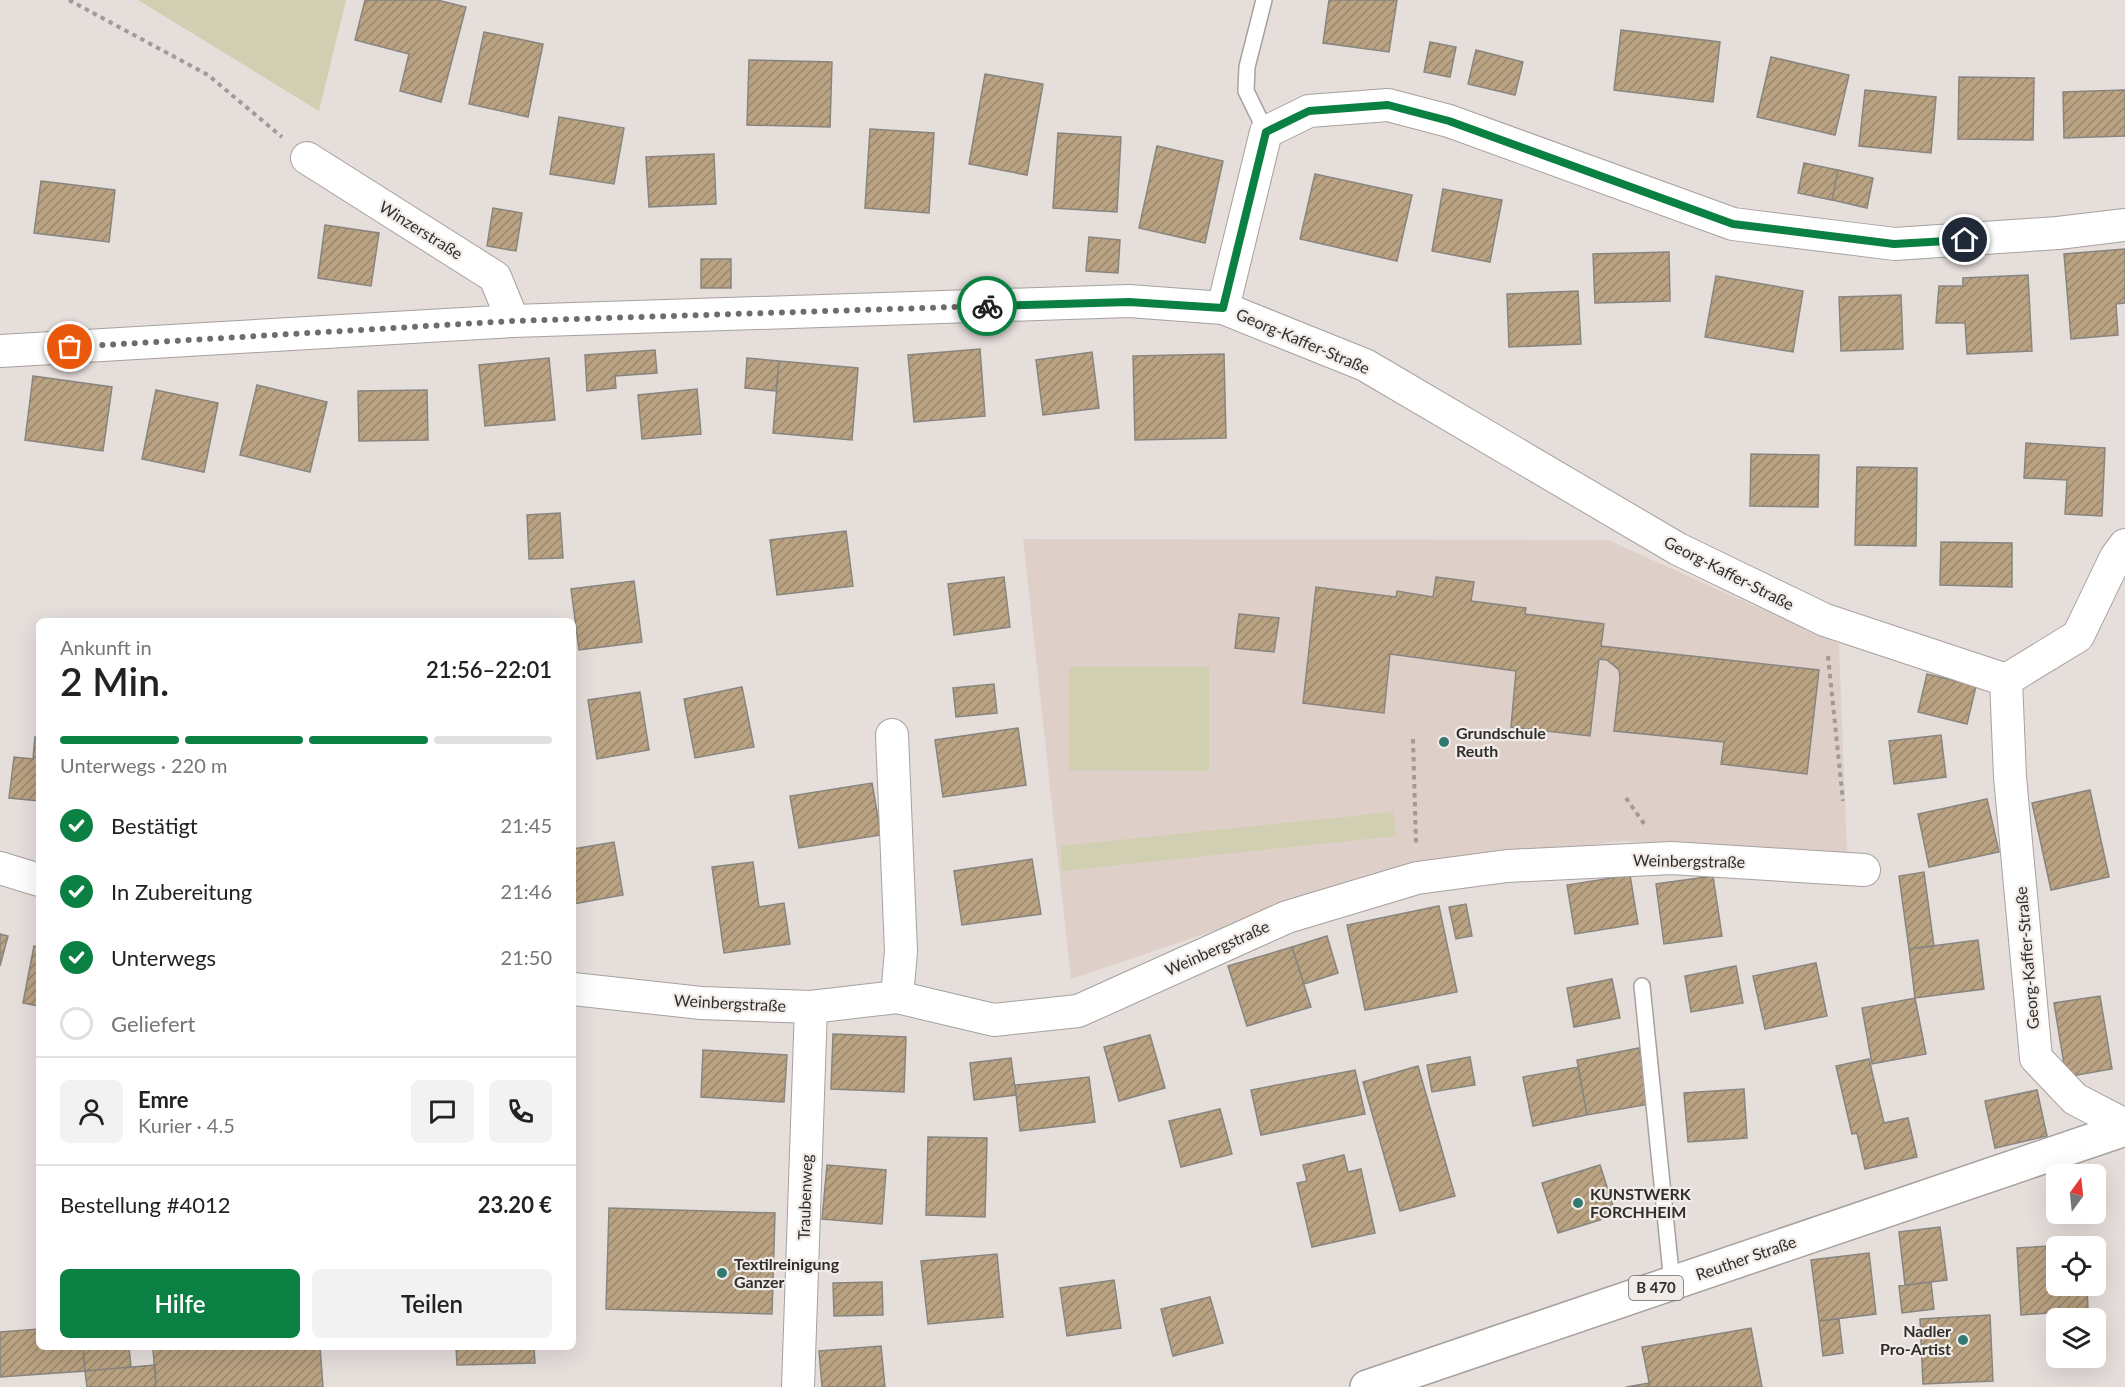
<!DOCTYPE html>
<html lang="de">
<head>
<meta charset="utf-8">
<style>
	:root { --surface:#fff; --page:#f2f2f2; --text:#222; --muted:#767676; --line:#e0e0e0; --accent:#0b8043 }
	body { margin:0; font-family:Lato,sans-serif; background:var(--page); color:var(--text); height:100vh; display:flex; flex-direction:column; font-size:22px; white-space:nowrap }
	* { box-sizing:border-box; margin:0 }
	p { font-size:20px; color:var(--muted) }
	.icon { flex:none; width:33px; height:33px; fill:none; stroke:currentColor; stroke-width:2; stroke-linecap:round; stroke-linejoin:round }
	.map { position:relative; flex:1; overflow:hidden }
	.drawer { position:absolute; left:36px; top:618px; width:540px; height:732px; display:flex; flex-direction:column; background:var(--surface); border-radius:9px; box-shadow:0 6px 24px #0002 }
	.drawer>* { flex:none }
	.needle { width:39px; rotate:15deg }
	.fabs { position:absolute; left:2046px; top:1164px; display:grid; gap:12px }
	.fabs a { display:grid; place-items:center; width:60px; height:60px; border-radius:9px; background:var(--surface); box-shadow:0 6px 24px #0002; font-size:30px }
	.pin { position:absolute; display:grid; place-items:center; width:51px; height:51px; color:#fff; margin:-26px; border:3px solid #fff; border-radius:50%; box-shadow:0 2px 6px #0007 }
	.courier { position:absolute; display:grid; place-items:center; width:60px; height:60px; margin:-30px; border:4px solid #0b8043; border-radius:50%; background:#fff; color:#222; box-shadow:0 2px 8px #0007 }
	.head em { font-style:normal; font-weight:600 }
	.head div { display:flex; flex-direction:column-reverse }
	.head { display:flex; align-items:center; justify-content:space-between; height:102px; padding:0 24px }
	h1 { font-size:39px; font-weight:600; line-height:45px }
	.bar { display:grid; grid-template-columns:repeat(4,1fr); gap:9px 6px; align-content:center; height:72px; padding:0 24px }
	.bar i { height:8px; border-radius:4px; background:var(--line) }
	.bar .active { background:var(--accent) }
	.bar p { grid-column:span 4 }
	.line { display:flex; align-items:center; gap:15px; padding:0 24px; border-top:2px solid var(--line) }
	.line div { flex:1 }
	.round { display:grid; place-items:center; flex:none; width:63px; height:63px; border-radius:9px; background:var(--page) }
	ol { padding:0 24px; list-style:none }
	li { display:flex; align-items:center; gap:18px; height:66px }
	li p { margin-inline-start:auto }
	li .icon { padding:6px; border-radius:50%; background:var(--accent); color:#fff; stroke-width:4 }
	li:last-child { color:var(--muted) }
	li i { width:33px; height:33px; border:3px solid var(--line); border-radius:50% }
	.cta { display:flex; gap:12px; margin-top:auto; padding:12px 24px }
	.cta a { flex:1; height:69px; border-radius:9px; background:var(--accent); color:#fff; font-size:24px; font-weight:600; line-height:69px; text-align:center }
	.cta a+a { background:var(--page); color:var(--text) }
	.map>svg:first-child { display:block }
</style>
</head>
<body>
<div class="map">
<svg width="2125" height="1387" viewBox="0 0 2125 1387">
	<defs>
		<pattern id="building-hatch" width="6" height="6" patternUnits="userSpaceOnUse" patternTransform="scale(1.5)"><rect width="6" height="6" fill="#baa382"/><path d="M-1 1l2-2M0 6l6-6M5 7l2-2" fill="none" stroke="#98856b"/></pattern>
	</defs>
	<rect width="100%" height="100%" fill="#e5dedb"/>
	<path fill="#ded0c9" d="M 1023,539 L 1608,540 L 1839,644 L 1847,853 L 1621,841 L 1393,870 L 1071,979 Z"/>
	<path fill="#d1cfb2" d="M 138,0 L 346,0 L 319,111 Z
		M 1069,667 L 1209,667 L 1209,771 L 1069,770 Z
		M 1393,812 L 1396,836 L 1062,871 L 1060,846 Z"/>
	<path fill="url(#building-hatch)" stroke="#888580" stroke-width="1.5" d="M 365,0 L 437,0 L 466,7 L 441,102 L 400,91 L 409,54 L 355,40 Z
		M 1329,0 L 1397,0 L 1389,52 L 1323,43 Z
		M 1621,30 L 1720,42 L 1713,102 L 1614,90 Z
		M 484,32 L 543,44 L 528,117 L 469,104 Z
		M 1430,42 L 1456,47 L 1450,77 L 1424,72 Z
		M 1476,50 L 1523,62 L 1515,95 L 1468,84 Z
		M 1771,57 L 1849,75 L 1835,135 L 1757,117 Z
		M 749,60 L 832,62 L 830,127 L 747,125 Z
		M 985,74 L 1043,84 L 1027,175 L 969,164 Z
		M 1959,77 L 2034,78 L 2033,140 L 1958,139 Z
		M 1865,90 L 1936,97 L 1931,153 L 1859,146 Z
		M 2125,90 L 2125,136 L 2064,138 L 2063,92 Z
		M 559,117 L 624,128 L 614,184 L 550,174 Z
		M 870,129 L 934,133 L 929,213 L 865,208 Z
		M 1058,133 L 1121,137 L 1117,212 L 1053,208 Z
		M 1157,146 L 1223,161 L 1205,243 L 1139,228 Z
		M 714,154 L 716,204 L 649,207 L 646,157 Z
		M 1804,163 L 1838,170 L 1832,200 L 1798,193 Z
		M 1838,170 L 1873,178 L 1867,208 L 1832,200 Z
		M 1315,174 L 1412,195 L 1397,261 L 1300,239 Z
		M 41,181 L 115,190 L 109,242 L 34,233 Z
		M 1443,189 L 1502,200 L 1490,262 L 1432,251 Z
		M 493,208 L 522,213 L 516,251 L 487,246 Z
		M 325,225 L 379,233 L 371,286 L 318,278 Z
		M 1089,237 L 1120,240 L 1118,273 L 1086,271 Z
		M 2125,249 L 2125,303 L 2116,304 L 2118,335 L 2071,339 L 2064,254 Z
		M 1669,252 L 1670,301 L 1595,303 L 1593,254 Z
		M 701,259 L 731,259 L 731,288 L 701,288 Z
		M 2028,275 L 2032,351 L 1967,354 L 1965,323 L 1936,323 L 1939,286 L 1963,286 L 1963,278 Z
		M 1716,276 L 1803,291 L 1793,352 L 1705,337 Z
		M 1578,291 L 1581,344 L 1509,347 L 1507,294 Z
		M 1901,295 L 1903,349 L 1841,351 L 1839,297 Z
		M 980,349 L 985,416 L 914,422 L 908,355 Z
		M 655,350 L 657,373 L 615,376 L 616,388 L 587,391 L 585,355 Z
		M 1092,352 L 1099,408 L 1043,415 L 1036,360 Z
		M 1224,354 L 1226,438 L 1135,440 L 1133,356 Z
		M 549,358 L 555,420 L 485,426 L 479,365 Z
		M 747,358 L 779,361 L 776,391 L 745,388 Z
		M 779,361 L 858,368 L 852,440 L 773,433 Z
		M 33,376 L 112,387 L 103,451 L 25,440 Z
		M 257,385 L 327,402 L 310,472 L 240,455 Z
		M 697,389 L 701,434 L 642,439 L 638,395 Z
		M 156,390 L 218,403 L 204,472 L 142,459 Z
		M 427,390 L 428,440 L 359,441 L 358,391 Z
		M 2026,443 L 2105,448 L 2102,516 L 2065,514 L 2067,480 L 2024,478 Z
		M 1751,454 L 1819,455 L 1818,507 L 1750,506 Z
		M 1857,467 L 1917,468 L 1916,546 L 1855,545 Z
		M 560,513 L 563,558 L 529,559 L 527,515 Z
		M 846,531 L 853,586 L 777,595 L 770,540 Z
		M 1941,542 L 2012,543 L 2012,587 L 1940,585 Z
		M 1004,577 L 1010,627 L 954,635 L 948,584 Z
		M 1436,577 L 1474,582 L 1471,601 L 1526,608 L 1525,614 L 1604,624 L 1601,646 L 1819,670 L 1807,774 L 1721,764 L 1724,742 L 1614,731 L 1620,678 L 1619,670 L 1607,660 L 1599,659 L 1590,736 L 1511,727 L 1516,671 L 1390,654 L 1384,713 L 1303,703 L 1316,587 L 1396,597 L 1397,591 L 1433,597 Z
		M 634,581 L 642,642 L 579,650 L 571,589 Z
		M 1239,614 L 1279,618 L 1274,652 L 1235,648 Z
		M 1927,674 L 1976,686 L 1967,724 L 1918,712 Z
		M 994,684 L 997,713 L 956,717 L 953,688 Z
		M 742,687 L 754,747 L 695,758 L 684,699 Z
		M 640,692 L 649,750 L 597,759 L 588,700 Z
		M 1018,728 L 1026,785 L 943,797 L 935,740 Z
		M 1941,735 L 1946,777 L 1894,784 L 1889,741 Z
		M 35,737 L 39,738 L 39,801 L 9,798 L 14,757 L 33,759 Z
		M 872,783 L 881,835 L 799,848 L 790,796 Z
		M 2090,790 L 2109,877 L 2051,890 L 2032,803 Z
		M 1987,799 L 1999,852 L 1929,867 L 1918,814 Z
		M 614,842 L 623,895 L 573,904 L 573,849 Z
		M 1032,859 L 1041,914 L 962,925 L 954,871 Z
		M 753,862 L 759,907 L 784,903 L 790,944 L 724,953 L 712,867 Z
		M 1924,872 L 1934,946 L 1909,949 L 1899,876 Z
		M 1630,875 L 1638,924 L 1575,934 L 1567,885 Z
		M 1713,876 L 1722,936 L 1664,944 L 1656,884 Z
		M 1466,904 L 1472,936 L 1456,939 L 1449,907 Z
		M 1439,906 L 1457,992 L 1365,1010 L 1347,925 Z
		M 0,934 L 8,936 L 0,966 Z
		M 1327,936 L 1338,973 L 1304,984 L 1292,947 Z
		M 1978,940 L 1984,989 L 1915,998 L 1909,949 Z
		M 34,946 L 39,947 L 39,1006 L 23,1003 Z
		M 1292,947 L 1311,1007 L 1247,1026 L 1228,966 Z
		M 1816,963 L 1827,1016 L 1765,1029 L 1753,976 Z
		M 1736,966 L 1743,1003 L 1691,1012 L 1685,976 Z
		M 1612,979 L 1620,1018 L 1574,1027 L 1567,988 Z
		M 2100,996 L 2112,1069 L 2066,1077 L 2054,1003 Z
		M 1915,998 L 1926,1054 L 1872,1064 L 1862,1008 Z
		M 833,1034 L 906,1037 L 904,1092 L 831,1089 Z
		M 1150,1035 L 1165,1088 L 1119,1101 L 1104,1047 Z
		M 1639,1048 L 1650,1104 L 1587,1115 L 1577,1060 Z
		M 703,1050 L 787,1055 L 784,1102 L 701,1097 Z
		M 1470,1057 L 1475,1085 L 1432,1092 L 1427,1065 Z
		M 1011,1058 L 1016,1095 L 974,1100 L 970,1063 Z
		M 1869,1059 L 1884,1123 L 1908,1118 L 1917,1157 L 1865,1169 L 1857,1133 L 1852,1134 L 1836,1066 Z
		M 1418,1066 L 1455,1196 L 1400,1211 L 1363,1082 Z
		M 1578,1067 L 1587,1115 L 1533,1126 L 1523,1077 Z
		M 1355,1070 L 1365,1114 L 1261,1135 L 1251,1090 Z
		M 1089,1077 L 1095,1122 L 1020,1131 L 1015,1085 Z
		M 1744,1089 L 1747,1138 L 1688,1142 L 1684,1093 Z
		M 2037,1090 L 2047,1136 L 1995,1148 L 1985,1101 Z
		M 1220,1109 L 1232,1154 L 1181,1167 L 1169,1121 Z
		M 928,1137 L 987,1138 L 985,1217 L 926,1215 Z
		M 1344,1155 L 1348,1172 L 1361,1169 L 1375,1233 L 1312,1247 L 1297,1183 L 1307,1181 L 1303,1165 Z
		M 827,1165 L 886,1170 L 882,1224 L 822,1219 Z
		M 1600,1165 L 1616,1215 L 1558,1233 L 1542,1183 Z
		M 609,1208 L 775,1213 L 772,1314 L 606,1309 Z
		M 1940,1227 L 1947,1280 L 1905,1285 L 1899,1232 Z
		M 2084,1244 L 2084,1246 L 2056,1246 L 2056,1286 L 2087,1286 L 2088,1310 L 2021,1315 L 2017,1248 Z
		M 1869,1253 L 1876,1314 L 1819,1321 L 1811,1260 Z
		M 997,1254 L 1003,1317 L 928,1324 L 921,1261 Z
		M 1114,1280 L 1121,1328 L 1067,1336 L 1060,1288 Z
		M 882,1282 L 883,1315 L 834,1316 L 833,1283 Z
		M 1931,1282 L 1934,1309 L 1902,1313 L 1899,1286 Z
		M 1210,1297 L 1223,1343 L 1173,1356 L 1161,1309 Z
		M 1990,1315 L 1993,1381 L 1923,1384 L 1920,1319 Z
		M 1839,1319 L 1843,1353 L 1823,1356 L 1819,1321 Z
		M 1751,1328 L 1762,1387 L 1650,1387 L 1642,1347 Z
		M 39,1329 L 39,1347 L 83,1347 L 85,1371 L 0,1377 L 0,1332 Z
		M 881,1346 L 885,1387 L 822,1387 L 819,1351 Z
		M 83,1347 L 129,1347 L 131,1367 L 85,1371 Z
		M 179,1347 L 320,1347 L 323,1387 L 156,1387 L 153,1349 Z
		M 456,1347 L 534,1347 L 535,1363 L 457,1365 Z
		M 155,1365 L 156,1387 L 87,1387 L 85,1371 Z
		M 1649,1383 L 1650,1387 L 1626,1387 Z"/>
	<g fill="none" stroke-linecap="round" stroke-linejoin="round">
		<g stroke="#a7a19e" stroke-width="18">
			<path id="lane" d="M 1264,0 L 1247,67 L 1246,91 L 1266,132
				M 1642,986 L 1672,1283"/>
		</g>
		<g stroke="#a7a19e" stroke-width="34">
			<path id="street" d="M 307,158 L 495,277 L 513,321
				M 1223,308 L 1266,132 L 1309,111 L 1388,105 L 1449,121 L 1733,224 L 1895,244 L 2058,233 L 2125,225
				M 0,351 L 513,321 L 1129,301 L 1223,308 L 1365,365 L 1678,549 L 1825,620 L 2006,680
				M 2006,680 L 2010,777 L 2036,1058 L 2075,1099 L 2125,1125
				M 2006,680 L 2078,636 L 2116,557 L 2125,545
				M 892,735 L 901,951 L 897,997
				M 0,868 L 39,880
				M 573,989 L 701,1003 L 811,1007 L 897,997 L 994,1020 L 1078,1011 L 1287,917 L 1417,878 L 1507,866 L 1672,858 L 1864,870
				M 798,1387 L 811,1007"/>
		</g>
		<g stroke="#a7a19e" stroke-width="36">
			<path id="primary" d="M 1367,1387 L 2125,1129"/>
		</g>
		<path stroke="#a09b99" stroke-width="4" stroke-dasharray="4.5 4.5" stroke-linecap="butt" d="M 69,0 L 208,75 L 282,137
			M 1828,656 L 1843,801
			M 1413,739 L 1416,844
			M 1626,798 L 1645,825"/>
		<use href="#lane" stroke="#fff" stroke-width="15"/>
		<use href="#street" stroke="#fff" stroke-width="32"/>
		<use href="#primary" stroke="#fff" stroke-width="33"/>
	</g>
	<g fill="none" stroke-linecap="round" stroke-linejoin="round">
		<path stroke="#6f6c69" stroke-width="6" stroke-dasharray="0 10.8" d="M 70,347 L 513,321 L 987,306"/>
		<path stroke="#0b8043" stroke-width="8" d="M 987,306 L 1129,302 L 1223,308 L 1266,132 L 1309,111 L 1388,105 L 1449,121 L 1733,224 L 1894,244 L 1965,240"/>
	</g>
	<g fill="#317971" stroke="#f2ece8" stroke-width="2">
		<circle cx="1444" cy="742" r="6"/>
		<circle cx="1578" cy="1203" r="6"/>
		<circle cx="722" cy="1273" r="6"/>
		<circle cx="1963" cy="1340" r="6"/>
	</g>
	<g text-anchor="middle" stroke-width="4.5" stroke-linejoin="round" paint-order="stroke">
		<rect fill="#f2ece8" stroke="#6a6764" stroke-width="1.5" x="1629" y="1276" width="54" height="24" rx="4.5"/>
		<g font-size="15" font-weight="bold" fill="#302e2c">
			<text x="1656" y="1293">B 470</text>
		</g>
		<g font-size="16" fill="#302e2c" stroke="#f2ece8">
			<text transform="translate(421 230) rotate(32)" y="6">Winzerstraße</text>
			<text transform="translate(1303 341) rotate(23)" y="6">Georg-Kaffer-Straße</text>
			<text transform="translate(1729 573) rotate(27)" y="6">Georg-Kaffer-Straße</text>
			<text transform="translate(1689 861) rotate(1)" y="6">Weinbergstraße</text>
			<text transform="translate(1217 948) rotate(-24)" y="6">Weinbergstraße</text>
			<text transform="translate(2027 958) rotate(-95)" y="6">Georg-Kaffer-Straße</text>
			<text transform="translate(730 1003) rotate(3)" y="6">Weinbergstraße</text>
			<text transform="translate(805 1197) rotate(-88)" y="6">Traubenweg</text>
			<text transform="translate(1746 1258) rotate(-19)" y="6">Reuther Straße</text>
		</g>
		<g font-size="16" font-weight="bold" fill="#302e2c" stroke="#f2ece8" text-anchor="start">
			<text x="1456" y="739">Grundschule<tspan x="1456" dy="18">Reuth</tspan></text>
			<text x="1590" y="1200">KUNSTWERK<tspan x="1590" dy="18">FORCHHEIM</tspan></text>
			<text x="734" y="1270">Textilreinigung<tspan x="734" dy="18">Ganzer</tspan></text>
			<text x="1951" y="1337" text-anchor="end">Nadler<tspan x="1951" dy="18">Pro-Artist</tspan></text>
		</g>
	</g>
</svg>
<div class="fabs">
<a><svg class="needle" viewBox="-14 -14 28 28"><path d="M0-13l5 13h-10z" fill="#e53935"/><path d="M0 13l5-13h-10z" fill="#767676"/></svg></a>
<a><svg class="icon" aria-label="locate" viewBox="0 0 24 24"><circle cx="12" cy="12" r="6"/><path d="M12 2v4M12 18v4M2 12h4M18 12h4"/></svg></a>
<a><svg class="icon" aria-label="layers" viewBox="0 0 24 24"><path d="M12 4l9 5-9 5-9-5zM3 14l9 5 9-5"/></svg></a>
</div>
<div class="pin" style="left:70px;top:347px;background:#ea580c"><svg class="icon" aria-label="bag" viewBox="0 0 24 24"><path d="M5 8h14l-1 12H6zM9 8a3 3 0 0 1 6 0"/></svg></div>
<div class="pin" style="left:1965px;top:240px;background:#1f2937"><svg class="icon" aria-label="home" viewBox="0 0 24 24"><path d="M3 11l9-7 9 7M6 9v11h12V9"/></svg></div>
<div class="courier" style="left:987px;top:306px"><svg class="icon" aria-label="bike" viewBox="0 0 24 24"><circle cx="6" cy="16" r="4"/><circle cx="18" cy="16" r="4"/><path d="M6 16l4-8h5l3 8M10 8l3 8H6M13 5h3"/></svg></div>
<section class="drawer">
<div class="head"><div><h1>2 Min.</h1><p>Ankunft in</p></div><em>21:56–22:01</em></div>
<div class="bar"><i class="active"></i><i class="active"></i><i class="active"></i><i></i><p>Unterwegs · 220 m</p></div>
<ol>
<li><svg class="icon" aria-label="check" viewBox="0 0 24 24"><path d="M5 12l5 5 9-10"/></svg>Bestätigt<p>21:45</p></li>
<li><svg class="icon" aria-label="check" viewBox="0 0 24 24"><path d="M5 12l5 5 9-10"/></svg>In Zubereitung<p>21:46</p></li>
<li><svg class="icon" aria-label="check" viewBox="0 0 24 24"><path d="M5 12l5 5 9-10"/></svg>Unterwegs<p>21:50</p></li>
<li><i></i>Geliefert</li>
</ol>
<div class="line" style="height:108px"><a class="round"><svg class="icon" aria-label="person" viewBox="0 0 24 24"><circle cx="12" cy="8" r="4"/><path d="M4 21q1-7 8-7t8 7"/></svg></a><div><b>Emre</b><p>Kurier · 4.5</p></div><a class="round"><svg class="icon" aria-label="chat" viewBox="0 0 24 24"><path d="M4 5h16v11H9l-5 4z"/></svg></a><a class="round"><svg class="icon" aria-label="phone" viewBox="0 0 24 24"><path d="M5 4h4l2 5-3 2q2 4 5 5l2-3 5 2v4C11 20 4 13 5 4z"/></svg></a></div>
<div class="line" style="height:78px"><div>Bestellung #4012</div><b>23.20 €</b></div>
<div class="cta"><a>Hilfe</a><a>Teilen</a></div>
</section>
</div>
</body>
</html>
